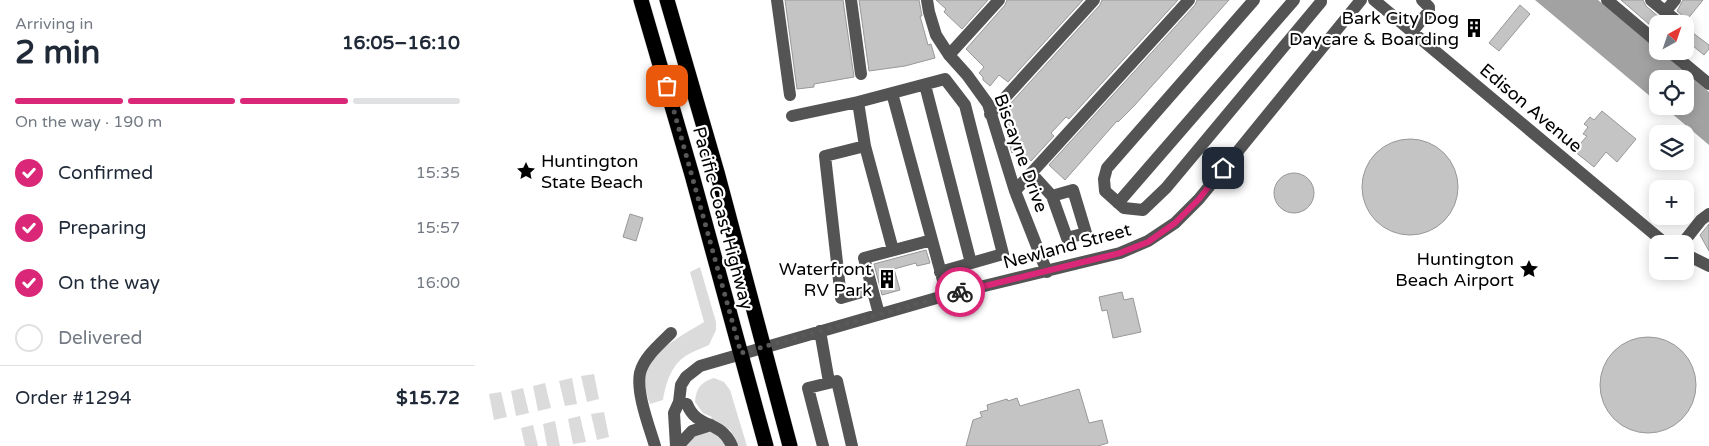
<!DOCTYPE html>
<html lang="en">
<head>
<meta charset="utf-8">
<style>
	:root { --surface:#fff; --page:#f6f6f7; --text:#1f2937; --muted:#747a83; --line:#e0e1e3; --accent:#db2777 }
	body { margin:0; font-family:"Varela Round",sans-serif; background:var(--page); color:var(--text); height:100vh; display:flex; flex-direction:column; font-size:19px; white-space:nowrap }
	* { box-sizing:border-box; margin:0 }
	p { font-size:16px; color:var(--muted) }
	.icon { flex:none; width:28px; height:28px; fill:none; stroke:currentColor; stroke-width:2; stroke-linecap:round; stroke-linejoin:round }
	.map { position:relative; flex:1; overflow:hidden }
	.sheet { display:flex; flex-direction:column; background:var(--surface); width:475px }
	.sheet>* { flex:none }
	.needle { width:32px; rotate:40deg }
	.tools { position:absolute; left:1174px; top:15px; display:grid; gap:10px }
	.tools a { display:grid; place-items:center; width:45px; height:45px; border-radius:10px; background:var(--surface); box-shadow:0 2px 12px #0003; font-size:25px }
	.pin { position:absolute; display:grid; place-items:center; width:42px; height:42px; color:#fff; margin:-21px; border-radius:10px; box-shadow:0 2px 8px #0006 }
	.courier { position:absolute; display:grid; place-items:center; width:50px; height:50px; margin:-25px; border:4px solid #db2777; border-radius:50%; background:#fff; color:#222; box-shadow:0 1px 6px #0007 }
	.summary em { font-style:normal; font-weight:700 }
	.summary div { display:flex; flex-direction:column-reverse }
	.summary { display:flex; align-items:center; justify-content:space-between; height:85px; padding:0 15px }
	h1 { font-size:32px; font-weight:700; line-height:38px }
	.bar { display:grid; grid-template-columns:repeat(4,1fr); gap:8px 5px; align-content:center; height:60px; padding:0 15px }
	.bar i { height:6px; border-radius:4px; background:var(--line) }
	.bar .on { background:var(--accent) }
	.bar p { grid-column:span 4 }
	.line { display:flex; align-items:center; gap:12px; padding:0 15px; border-top:1px solid var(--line) }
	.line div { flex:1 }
	ol { padding:0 15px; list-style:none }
	li { display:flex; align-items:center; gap:15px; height:55px }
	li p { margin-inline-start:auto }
	li .icon { padding:5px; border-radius:50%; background:var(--accent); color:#fff; stroke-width:4 }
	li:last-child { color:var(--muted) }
	li i { width:28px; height:28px; border:2px solid var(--line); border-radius:50% }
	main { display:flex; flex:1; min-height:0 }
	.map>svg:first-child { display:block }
</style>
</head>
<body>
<main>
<section class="sheet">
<div class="summary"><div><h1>2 min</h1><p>Arriving in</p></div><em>16:05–16:10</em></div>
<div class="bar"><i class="on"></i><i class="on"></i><i class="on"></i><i></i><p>On the way · 190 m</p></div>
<ol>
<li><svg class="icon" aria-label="check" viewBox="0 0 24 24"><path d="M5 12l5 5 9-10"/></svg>Confirmed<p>15:35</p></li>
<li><svg class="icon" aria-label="check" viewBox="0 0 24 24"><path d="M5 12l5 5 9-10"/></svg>Preparing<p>15:57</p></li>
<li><svg class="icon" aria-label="check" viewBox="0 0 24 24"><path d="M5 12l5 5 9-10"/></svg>On the way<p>16:00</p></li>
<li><i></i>Delivered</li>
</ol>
<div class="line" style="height:65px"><div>Order #1294</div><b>$15.72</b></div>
</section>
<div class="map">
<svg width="1234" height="446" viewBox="0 0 1234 446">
	<rect width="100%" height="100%" fill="#fff"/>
	<path fill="#dbdbdb" d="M 225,267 L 241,322 L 241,330 L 234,345 C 227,348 219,351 212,355 C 196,365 191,383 188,400 L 175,404 C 171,394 167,374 172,365 C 182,348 213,332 229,322 L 215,272 Z
		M 119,374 L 124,399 L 112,402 L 106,376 Z
		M 97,378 L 102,404 L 90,406 L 84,381 Z
		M 239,378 L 249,382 L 255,390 L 272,446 L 263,446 L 255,430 L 235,419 L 237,417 L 228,413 L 220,402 C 221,388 226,382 239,378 Z
		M 70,383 L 76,408 L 63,411 L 58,386 Z
		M 48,388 L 54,413 L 41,416 L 36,391 Z
		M 26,392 L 32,417 L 19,420 L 14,394 Z
		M 129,412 L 134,437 L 122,440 L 116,414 Z
		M 105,416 L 111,442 L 98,444 L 93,419 Z
		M 80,421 L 85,446 L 72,446 L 68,424 Z
		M 58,425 L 63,446 L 50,446 L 46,428 Z
		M 230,430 L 244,435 L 251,446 L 209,446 L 211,440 Z"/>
	<path fill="#a2a2a2" d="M 1060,0 L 1123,0 L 1182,49 L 1182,51 L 1185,51 L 1234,92 L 1234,145 L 1188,106 L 1210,106 L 1210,79 L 1182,79 L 1182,102 Z"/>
	<path fill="#c4c4c4" stroke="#989898" d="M 310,0 L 368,0 L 379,77 L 339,84 L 339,87 L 322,89 Z
		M 384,0 L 444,0 L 447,16 L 445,16 L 453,45 L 456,44 L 460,58 L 430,66 L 394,71 Z
		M 461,0 L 513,0 L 487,29 L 469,12 L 471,9 Z
		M 532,0 L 608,0 L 533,82 L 524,75 L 515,86 L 508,80 L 508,77 L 504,73 L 509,67 L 491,49 L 530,5 Z
		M 627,0 L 703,0 L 594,119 L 591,117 L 576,133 L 579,136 L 556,161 L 543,147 L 537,153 L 534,143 L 543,134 L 526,118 L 525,115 L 625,5 Z
		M 722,0 L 754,0 L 659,106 L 643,122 L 642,121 L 590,180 L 574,165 L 720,5 Z
		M 1146,0 L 1168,0 L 1171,6 L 1192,24 L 1182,24 L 1182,31 Z
		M 1208,0 L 1228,0 L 1211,21 L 1208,16 L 1202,11 Z
		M 1045,5 L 1055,14 L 1024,51 L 1014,43 Z
		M 1218,33 L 1234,45 L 1234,49 L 1229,55 L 1212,41 Z
		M 1127,111 L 1161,139 L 1142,162 L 1131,152 L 1119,167 L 1099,151 L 1112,136 L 1108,134 L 1113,127 L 1109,124 L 1115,117 L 1119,120 Z
		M887 187a48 48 0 1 1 96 0a48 48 0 1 1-96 0Z
		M799 193a20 20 0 1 1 40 0a20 20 0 1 1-40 0Z
		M 155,214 L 168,218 L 161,241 L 148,237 Z
		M 1234,224 L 1234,251 L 1225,235 Z
		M 451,250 L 455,263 L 442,266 L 441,263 L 419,269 L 425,290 L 407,295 L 399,264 Z
		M 647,292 L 649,300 L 658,298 L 666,332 L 638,338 L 632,310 L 627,311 L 624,297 Z
		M1125 385a48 48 0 1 1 96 0a48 48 0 1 1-96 0Z
		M 604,389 L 614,423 L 627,420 L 633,443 L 623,446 L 491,446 L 498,420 L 507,417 L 505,412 L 513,410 L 512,405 L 532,399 L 533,401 L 542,398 L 545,406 Z"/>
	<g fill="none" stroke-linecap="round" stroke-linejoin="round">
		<g stroke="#dbdbdb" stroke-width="16">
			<path id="highway" d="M 166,0 L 217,175 L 291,446
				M 192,0 L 242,172 L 315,446"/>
		</g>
		<path stroke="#545454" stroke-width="12" d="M 302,0 L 315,95
			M 376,0 L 386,74
			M 452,0 L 454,12 L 461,35 L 474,55 L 492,75 L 513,104 L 540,191 L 572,272
			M 779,0 L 632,168 L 629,179 L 630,191 L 649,208 L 668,210 L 691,188 L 846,2 L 846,0
			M 899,0 L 1191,244
			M 1132,0 L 1182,42
			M 1176,0 L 1203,22
			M 1190,12 L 1200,0
			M 937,32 L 954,11 L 954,7 L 947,0
			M 1194,51 L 1234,84
			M 474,55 L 524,0
			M 450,85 L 496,263
			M 417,93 L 457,240
			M 515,114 L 619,0
			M 317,116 L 383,102
			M 390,146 L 418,250
			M 556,173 L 577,196 L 592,238 L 611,233 L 598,190 L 577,196
			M 540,191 L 714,0
			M 643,203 L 819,0
			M 1207,244 L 1226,220 L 1234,214
			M 1210,254 L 1234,266
			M 397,289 L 366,298 L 350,156 L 390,146 L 383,102 L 470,79 L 490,105 L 528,254 L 465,272
			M 404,314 L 389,258 L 457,240 L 472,295
			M 345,331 L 354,382
			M 204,402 L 212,404 C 222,430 246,419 257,446
			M 180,446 C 174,426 161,393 165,373 C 169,357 185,344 196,333
			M 201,446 L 199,413 L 204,402 L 206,385 L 211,377 L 225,366 L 472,295 L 645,253 L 673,241 L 700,223 L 724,199 L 886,0
			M 203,446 L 217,431 L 236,425
			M 348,446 L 333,388 L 362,381 L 377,446"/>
		<use href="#highway" stroke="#000" stroke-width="15"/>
	</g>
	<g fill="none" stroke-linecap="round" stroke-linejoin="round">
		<path stroke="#595959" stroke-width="5" stroke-dasharray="0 9" d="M 192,86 L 266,353 L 485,292"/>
		<path stroke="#db2777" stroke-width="6" d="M 485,292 L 645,253 L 673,242 L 700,223 L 724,199 L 748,168"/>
	</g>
	<defs>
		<g id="building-bare" transform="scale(1.5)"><path d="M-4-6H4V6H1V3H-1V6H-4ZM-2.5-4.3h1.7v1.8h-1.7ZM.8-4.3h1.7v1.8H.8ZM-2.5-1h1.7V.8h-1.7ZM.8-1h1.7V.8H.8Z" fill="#000" stroke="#fff" stroke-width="2.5" paint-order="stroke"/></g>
		<g id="sight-bare" transform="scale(1.5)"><path d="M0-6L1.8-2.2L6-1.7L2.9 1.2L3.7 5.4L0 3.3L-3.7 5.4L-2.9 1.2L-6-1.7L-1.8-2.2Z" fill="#000" stroke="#fff" stroke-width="2.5" paint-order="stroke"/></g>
	</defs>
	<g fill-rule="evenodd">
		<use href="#building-bare" x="999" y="28"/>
		<use href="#sight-bare" x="51" y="171"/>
		<use href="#sight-bare" x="1054" y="269"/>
		<use href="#building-bare" x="412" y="279"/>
	</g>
	<g text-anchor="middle" stroke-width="4.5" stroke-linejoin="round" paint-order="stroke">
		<g font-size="18" fill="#000" stroke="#fff" text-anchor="end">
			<text x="984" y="24">Bark City Dog<tspan x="984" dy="21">Daycare &amp; Boarding</tspan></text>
			<text x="66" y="167" text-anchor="start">Huntington<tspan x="66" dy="21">State Beach</tspan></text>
			<text x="1039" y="265">Huntington<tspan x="1039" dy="21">Beach Airport</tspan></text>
			<text x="397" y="275">Waterfront<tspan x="397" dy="21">RV Park</tspan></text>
		</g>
		<g font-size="18" fill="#000" stroke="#fff">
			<text transform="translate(1056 108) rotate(40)" y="6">Edison Avenue</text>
			<text transform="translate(546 153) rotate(70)" y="6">Biscayne Drive</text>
			<text transform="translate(248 218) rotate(75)" y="6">Pacific Coast Highway</text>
			<text transform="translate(592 246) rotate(-15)" y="6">Newland Street</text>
		</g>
	</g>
</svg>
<div class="tools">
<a><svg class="needle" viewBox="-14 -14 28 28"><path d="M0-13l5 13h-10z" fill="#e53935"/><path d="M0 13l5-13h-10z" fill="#747a83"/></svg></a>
<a><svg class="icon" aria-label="locate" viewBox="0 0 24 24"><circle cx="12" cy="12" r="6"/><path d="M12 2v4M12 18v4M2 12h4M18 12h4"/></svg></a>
<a><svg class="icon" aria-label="layers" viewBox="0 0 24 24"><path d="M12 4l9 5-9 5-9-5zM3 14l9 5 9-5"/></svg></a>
<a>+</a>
<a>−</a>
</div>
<div class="pin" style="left:192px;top:86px;background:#ea580c"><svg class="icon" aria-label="bag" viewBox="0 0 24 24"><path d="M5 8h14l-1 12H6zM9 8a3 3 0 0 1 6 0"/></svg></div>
<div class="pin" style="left:748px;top:168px;background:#1f2937"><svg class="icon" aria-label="home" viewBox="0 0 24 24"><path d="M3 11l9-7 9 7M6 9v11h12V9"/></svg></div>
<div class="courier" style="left:485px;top:292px"><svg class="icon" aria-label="bike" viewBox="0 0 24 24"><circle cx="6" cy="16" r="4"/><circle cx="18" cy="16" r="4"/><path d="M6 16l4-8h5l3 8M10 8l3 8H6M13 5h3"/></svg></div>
</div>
</main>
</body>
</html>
